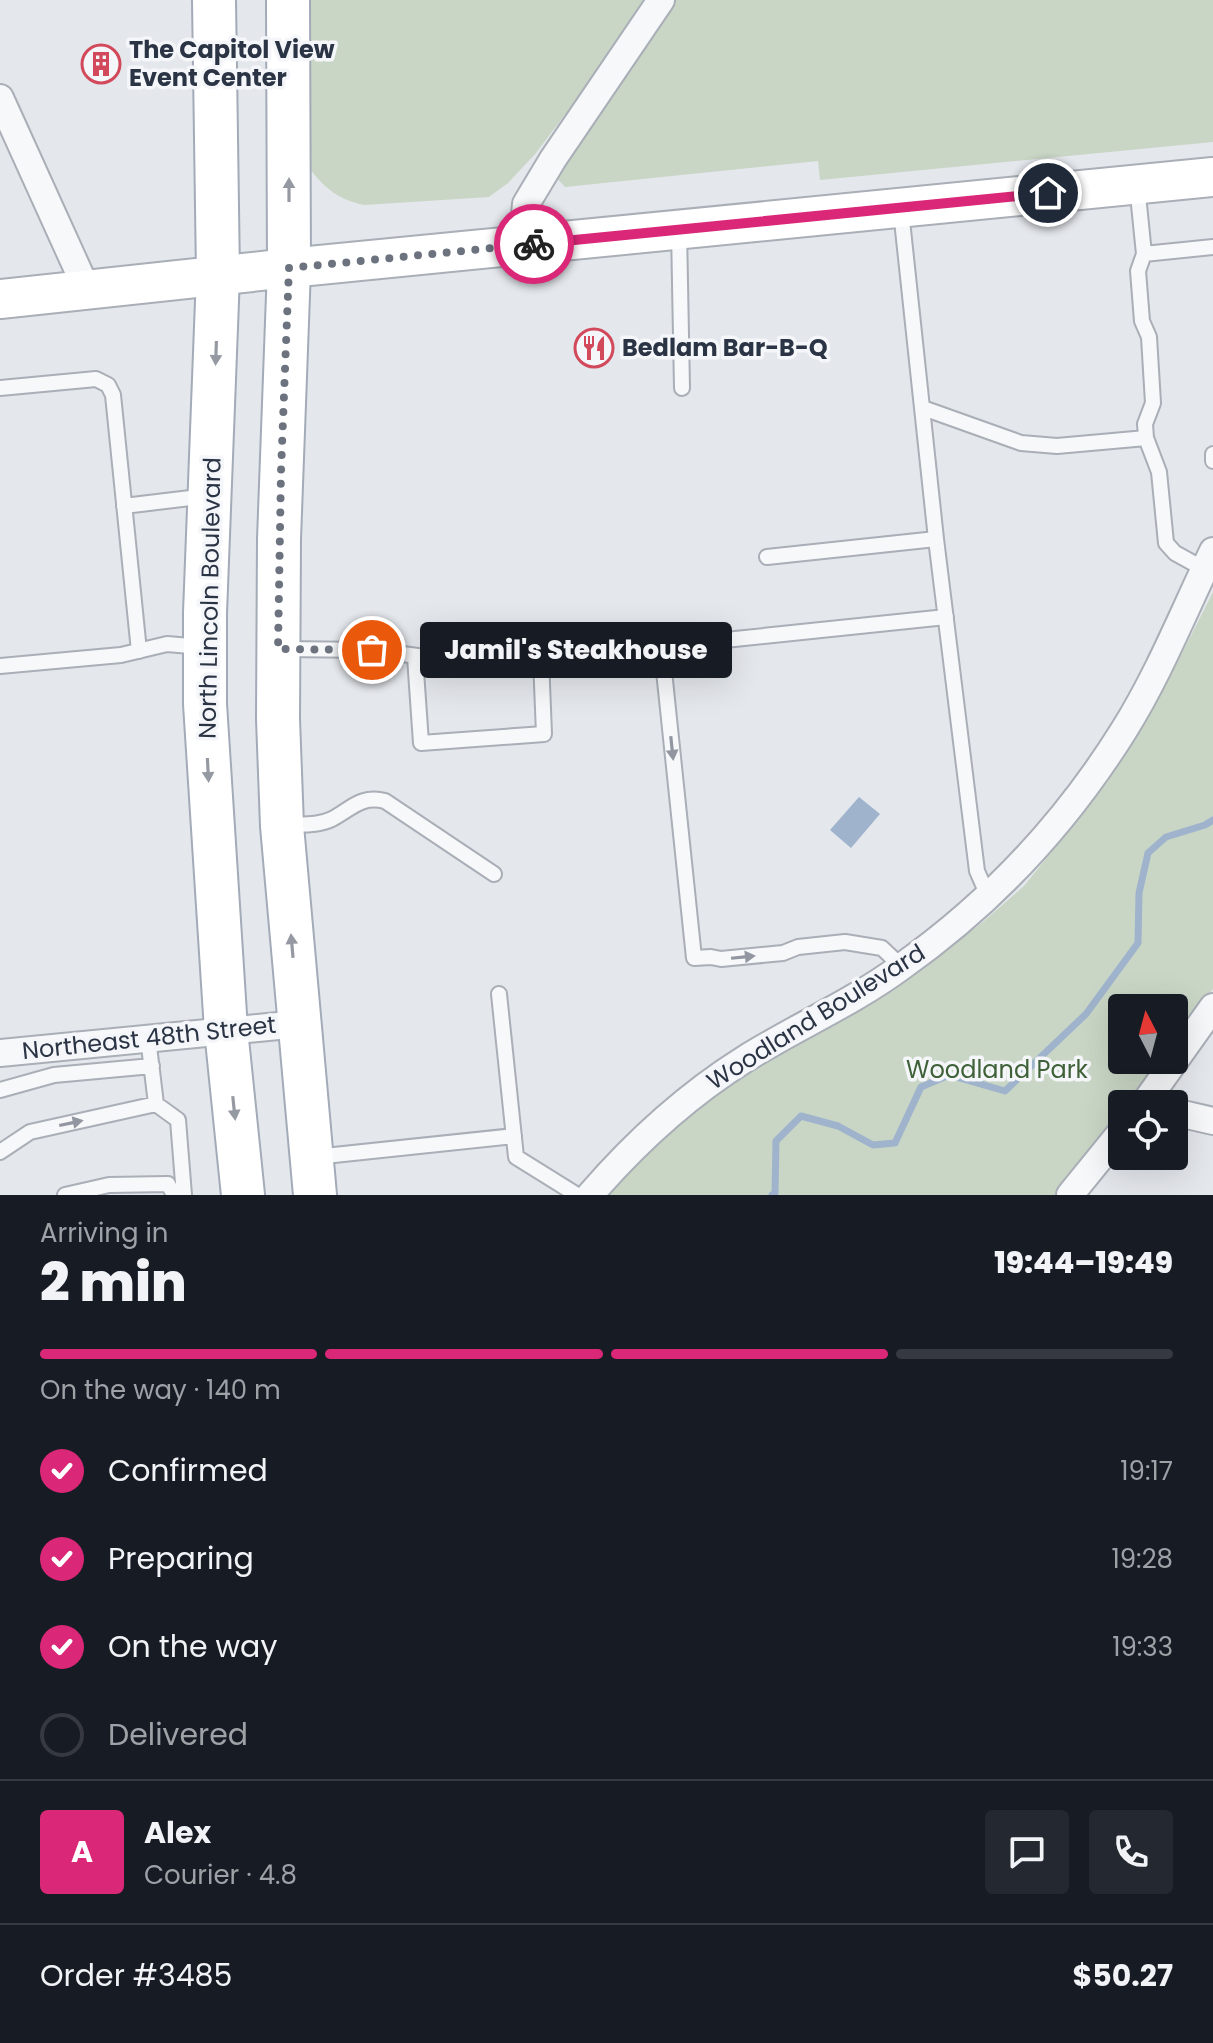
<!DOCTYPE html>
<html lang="en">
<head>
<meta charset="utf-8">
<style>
	:root { --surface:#171b24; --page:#242831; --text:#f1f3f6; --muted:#9ea1a6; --line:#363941; --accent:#db2777 }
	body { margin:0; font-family:Poppins,sans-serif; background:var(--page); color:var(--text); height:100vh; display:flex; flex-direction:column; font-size:30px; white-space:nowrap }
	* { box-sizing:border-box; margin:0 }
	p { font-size:26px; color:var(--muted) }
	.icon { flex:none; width:44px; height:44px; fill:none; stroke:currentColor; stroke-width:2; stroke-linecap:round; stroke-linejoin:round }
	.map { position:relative; height:1195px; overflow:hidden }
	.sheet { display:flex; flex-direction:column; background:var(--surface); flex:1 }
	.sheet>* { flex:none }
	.needle { width:52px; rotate:354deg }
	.fabs { position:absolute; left:1108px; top:994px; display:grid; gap:16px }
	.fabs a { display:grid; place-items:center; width:80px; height:80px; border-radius:8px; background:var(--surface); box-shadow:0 8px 32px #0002; font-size:40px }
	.pin { position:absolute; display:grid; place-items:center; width:68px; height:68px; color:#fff; margin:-34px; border:4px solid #fff; border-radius:50%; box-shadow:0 2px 8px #0007 }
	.courier { position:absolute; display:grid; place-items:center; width:80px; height:80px; margin:-40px; border:6px solid #db2777; border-radius:50%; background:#fff; color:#222; box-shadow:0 2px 10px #0007 }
	.bubble { position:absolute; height:56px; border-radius:8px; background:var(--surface); box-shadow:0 8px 32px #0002; font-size:26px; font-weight:800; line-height:56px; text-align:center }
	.headline em { font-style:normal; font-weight:800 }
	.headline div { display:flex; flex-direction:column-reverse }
	.headline { display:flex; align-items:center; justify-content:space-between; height:136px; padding:0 40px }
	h1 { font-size:52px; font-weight:800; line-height:60px }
	.bar { display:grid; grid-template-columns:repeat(4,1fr); gap:12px 8px; align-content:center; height:96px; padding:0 40px }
	.bar i { height:10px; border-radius:6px; background:var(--line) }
	.bar .current { background:var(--accent) }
	.bar p { grid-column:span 4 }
	.line { display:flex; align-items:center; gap:20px; padding:0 40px; border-top:2px solid var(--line) }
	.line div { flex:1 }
	.round { display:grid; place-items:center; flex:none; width:84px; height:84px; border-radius:8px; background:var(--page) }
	ol { padding:0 40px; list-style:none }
	li { display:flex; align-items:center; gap:24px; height:88px }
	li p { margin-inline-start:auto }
	li .icon { padding:8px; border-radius:50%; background:var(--accent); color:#fff; stroke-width:4 }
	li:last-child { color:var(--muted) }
	li i { width:44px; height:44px; border:4px solid var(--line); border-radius:50% }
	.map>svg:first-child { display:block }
</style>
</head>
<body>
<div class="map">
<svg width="1213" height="1195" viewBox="0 0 1213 1195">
	<rect width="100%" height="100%" fill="#e4e7ec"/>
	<path fill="#c9d6c5" d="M 309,0 L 646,0 L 603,64 L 536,153 L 508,183 L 489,197 L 364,205 C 340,200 325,189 310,169 Z
		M 676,0 L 1213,0 L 1213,142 L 820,180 L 818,161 L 565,187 L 552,173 Z
		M 1213,592 L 1213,989 L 1174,1043 L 1174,1008 L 1122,1008 L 1122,1060 L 1161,1060 L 1129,1104 L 1122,1104 L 1122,1114 L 1057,1195 L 607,1195 L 658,1144 L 720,1092 L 781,1053 L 902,984 L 984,921 L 1024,886 L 1108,781 L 1175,667 Z"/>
	<path fill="#9fb4cc" d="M 859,797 L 880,814 L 851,848 L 830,830 Z"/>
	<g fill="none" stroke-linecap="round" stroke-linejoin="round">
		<path stroke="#9fb4cc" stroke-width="7" d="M 772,1195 L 775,1193 L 776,1141 L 801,1116 L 838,1126 L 873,1145 L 895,1143 L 921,1087 L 949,1075 L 1005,1091 L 1086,1014 L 1138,943 L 1139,893 L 1148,853 L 1166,837 L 1205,825 L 1213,820"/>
		<g stroke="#a9aeb7" stroke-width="18">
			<path id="lane" d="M 1137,185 L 1144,254 L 1138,271 L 1142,321 L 1149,337 L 1153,403 L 1145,424 L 1146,438 L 1159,472 L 1166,543 L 1175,553 L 1204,569
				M 901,211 L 936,539 L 977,871 L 988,896
				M 679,230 L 682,388
				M 1144,254 L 1213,247
				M 0,388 L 96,379 L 108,385 L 113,395 L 139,651
				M 923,408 L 1021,443 L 1057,446 L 1146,438
				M 1213,454 L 1213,461
				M 124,506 L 207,496
				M 767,557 L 936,539
				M 282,649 L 372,650 L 448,660 L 541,659 L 544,734 L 421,743 L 415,657
				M 0,666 L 121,655 L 167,644 L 202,647
				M 286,825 C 301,824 318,826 332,819 C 351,809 361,795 385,801 L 494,874
				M 902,967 L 882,948 L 845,942 L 798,947 L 783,953 L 721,959 L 711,957 L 694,958 L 664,671 L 677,645 L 946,617
				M 499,994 L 516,1157 L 577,1195
				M 148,1038 L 156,1104
				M 0,1090 L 54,1075 L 152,1066
				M 0,1152 L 30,1132 L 156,1104 L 178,1120 L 184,1195
				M 315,1157 L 514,1136
				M 65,1195 L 109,1185 L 168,1184 L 174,1195"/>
		</g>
		<g stroke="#a9aeb7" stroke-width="30">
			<path id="street" d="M 0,98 L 87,290
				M 522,245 L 526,204 L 553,159 L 661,0
				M 0,1053 L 299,1024
				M 1144,1104 L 1213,1007
				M 1174,1112 L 1213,1121
				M 590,1195 C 635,1143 686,1096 745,1059 C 796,1027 852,1003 901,967 C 990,904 1066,823 1124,730 C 1159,674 1184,611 1213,551
				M 1070,1195 L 1122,1131"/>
		</g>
		<g stroke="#a9aeb7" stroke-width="42">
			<path id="secondary" d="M 0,299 L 289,268 L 1213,177"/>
		</g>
		<g stroke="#a3abb8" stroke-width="46">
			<path id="primary" d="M 214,0 L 218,275 L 205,613 L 205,704 L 226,1030 L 243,1195
				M 288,0 L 289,268 L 279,539 L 278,719 L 282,826 L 315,1195"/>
		</g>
		<use href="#lane" stroke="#f7f8fa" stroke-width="14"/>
		<use href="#street" stroke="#f7f8fa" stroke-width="26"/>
		<use href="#secondary" stroke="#fff" stroke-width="38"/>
		<use href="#primary" stroke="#fff" stroke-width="42"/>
	</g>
	<defs><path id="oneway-solid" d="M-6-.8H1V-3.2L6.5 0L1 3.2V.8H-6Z" transform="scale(2)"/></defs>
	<g fill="#959aa2">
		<use href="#oneway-solid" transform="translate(289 190) rotate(-90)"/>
		<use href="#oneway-solid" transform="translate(216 353) rotate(92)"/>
		<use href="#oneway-solid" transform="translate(208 770) rotate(87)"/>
		<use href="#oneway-solid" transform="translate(292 946) rotate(-95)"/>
		<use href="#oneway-solid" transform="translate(234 1108) rotate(84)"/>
	</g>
	<g fill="#9196a0">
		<use href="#oneway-solid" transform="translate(672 748) rotate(84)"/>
		<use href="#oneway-solid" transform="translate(743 957) rotate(-6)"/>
		<use href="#oneway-solid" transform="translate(71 1123) rotate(-12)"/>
	</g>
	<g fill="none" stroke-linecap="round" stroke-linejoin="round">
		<path stroke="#6c737f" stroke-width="8" stroke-dasharray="0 14.4" d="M 372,650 L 278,649 L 281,471 L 289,268 L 534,244"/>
		<path stroke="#db2777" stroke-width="10" d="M 534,244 L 1048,193"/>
	</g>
	<defs>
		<g id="building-ring" transform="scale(2)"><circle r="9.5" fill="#f4f6f9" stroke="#d1495b" stroke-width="1.5"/><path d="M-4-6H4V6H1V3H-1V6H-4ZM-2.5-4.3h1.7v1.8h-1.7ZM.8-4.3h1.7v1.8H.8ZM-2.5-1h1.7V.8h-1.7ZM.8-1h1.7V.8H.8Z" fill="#d1495b"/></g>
		<g id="restaurant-ring" transform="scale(2)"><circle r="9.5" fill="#f4f6f9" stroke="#d1495b" stroke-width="1.5"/><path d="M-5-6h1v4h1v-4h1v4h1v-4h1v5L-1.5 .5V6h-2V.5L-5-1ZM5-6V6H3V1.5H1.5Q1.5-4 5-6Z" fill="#d1495b"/></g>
	</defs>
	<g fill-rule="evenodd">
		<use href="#building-ring" x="101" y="64"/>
		<use href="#restaurant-ring" x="594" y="348"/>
	</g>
	<g text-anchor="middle" stroke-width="7" stroke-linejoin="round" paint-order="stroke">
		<g font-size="24" font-weight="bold" fill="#2b3445" stroke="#f4f6f9" text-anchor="start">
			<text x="129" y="58">The Capitol View<tspan x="129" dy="28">Event Center</tspan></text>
			<text x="622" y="356">Bedlam Bar-B-Q</text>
		</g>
		<g font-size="24" fill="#2b3445" stroke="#f4f6f9">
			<text transform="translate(210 598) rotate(-89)" y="8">North Lincoln Boulevard</text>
			<text transform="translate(816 1017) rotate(-32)" y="8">Woodland Boulevard</text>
			<text transform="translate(149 1038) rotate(-6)" y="8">Northeast 48th Street</text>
		</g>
		<g font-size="24" fill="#3f6138" stroke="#f4f6f9">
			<text x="997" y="1078">Woodland Park</text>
		</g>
	</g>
</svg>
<div class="fabs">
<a><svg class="needle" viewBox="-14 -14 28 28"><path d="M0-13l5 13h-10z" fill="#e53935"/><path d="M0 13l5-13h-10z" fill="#9ea1a6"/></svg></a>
<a><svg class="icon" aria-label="locate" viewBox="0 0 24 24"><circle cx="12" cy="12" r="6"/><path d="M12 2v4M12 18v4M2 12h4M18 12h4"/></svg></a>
</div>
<div class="pin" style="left:372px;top:650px;background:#ea580c"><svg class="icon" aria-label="bag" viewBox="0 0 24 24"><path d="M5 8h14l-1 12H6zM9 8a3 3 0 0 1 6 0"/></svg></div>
<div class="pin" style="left:1048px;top:193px;background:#1f2937"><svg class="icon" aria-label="home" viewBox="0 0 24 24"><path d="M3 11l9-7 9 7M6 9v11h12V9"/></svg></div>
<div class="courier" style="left:534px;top:244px"><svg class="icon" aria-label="bike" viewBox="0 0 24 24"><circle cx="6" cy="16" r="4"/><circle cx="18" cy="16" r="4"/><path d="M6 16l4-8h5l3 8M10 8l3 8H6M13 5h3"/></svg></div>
<div class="bubble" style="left:420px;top:622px;width:312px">Jamil's Steakhouse</div>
</div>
<section class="sheet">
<div class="headline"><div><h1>2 min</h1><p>Arriving in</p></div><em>19:44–19:49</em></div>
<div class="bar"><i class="current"></i><i class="current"></i><i class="current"></i><i></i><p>On the way · 140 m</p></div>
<ol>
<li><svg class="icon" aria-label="check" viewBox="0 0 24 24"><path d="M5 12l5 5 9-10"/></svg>Confirmed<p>19:17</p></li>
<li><svg class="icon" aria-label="check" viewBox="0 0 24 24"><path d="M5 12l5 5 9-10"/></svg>Preparing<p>19:28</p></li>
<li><svg class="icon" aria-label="check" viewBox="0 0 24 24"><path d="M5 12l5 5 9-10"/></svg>On the way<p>19:33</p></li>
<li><i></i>Delivered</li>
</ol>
<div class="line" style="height:144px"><b class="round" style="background:var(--accent);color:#fff">A</b><div><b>Alex</b><p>Courier · 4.8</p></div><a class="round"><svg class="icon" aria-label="chat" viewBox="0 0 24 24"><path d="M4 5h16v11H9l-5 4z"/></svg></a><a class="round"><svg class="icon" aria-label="phone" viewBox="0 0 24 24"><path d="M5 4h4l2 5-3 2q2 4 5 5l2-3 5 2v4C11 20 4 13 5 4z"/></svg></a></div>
<div class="line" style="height:104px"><div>Order #3485</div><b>$50.27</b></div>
</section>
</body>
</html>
